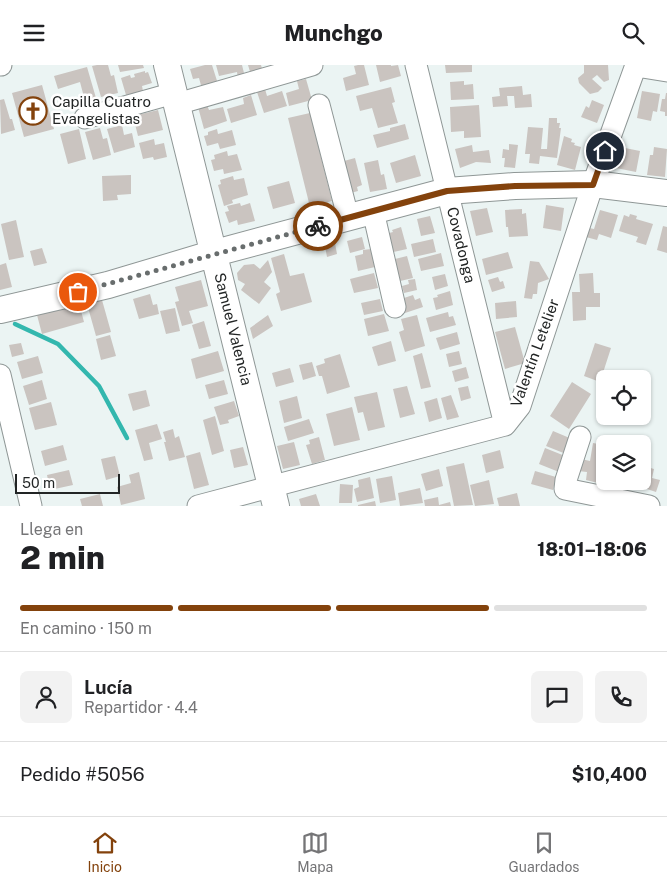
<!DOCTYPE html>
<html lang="es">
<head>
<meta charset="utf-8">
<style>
	:root { --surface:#fff; --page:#f2f2f2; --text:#202124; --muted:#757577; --line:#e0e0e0; --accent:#83420c }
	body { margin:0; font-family:"Public Sans",sans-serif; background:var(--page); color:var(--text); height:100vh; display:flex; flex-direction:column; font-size:19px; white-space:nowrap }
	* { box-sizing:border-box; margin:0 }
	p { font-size:16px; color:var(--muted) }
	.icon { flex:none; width:28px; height:28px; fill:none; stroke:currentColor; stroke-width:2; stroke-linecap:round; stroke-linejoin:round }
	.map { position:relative; height:441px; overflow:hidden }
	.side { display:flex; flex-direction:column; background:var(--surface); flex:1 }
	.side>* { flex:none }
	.tools { position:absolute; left:596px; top:305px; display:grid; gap:10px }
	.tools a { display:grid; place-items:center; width:55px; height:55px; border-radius:8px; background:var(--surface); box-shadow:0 1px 4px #0004; font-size:25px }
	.scale { position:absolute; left:15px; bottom:12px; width:105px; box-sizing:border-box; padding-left:5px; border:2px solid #222525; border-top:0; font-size:14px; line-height:18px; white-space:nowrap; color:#222525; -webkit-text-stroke:4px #fff; paint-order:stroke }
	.pin { position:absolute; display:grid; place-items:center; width:42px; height:42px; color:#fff; margin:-21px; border:2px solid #fff; border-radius:50%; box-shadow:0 1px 5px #0007 }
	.courier { position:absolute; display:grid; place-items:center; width:50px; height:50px; margin:-25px; border:4px solid #83420c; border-radius:50%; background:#fff; color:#222; box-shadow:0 1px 6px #0007 }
	.headline em { font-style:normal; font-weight:800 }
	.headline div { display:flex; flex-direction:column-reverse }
	.headline { display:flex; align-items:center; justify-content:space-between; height:85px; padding:0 20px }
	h1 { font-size:32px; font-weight:800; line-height:38px }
	.bar { display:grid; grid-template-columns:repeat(4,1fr); gap:8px 5px; align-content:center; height:60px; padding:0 20px }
	.bar i { height:6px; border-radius:4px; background:var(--line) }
	.bar .current { background:var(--accent) }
	.bar p { grid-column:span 4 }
	.line { display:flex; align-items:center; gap:12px; padding:0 20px; border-top:1px solid var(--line) }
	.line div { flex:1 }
	.round { display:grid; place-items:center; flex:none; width:52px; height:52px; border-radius:8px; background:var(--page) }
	header { display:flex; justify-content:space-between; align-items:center; height:65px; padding:0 20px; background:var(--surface); font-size:22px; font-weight:800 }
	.menu { display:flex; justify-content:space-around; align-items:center; height:70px; border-top:1px solid var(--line); background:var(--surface); font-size:14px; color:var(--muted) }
	.menu a { display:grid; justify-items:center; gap:2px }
	.menu .current { color:var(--accent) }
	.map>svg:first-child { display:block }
</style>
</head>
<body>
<header><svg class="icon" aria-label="menu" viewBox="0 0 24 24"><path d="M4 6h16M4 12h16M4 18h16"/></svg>Munchgo<svg class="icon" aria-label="search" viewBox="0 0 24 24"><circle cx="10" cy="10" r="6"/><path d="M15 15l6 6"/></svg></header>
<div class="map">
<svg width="667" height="441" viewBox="0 0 667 441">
	<rect width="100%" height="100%" fill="#ebf4f3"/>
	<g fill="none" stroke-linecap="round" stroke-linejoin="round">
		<path stroke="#33b7ae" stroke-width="4.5" d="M 15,259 L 58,279 L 99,321 L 127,373"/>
	</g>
	<path fill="#cac4c0" d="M 97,0 L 108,0 L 111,11 L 114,10 L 118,28 L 101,32 L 92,1 Z
		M 118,0 L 143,0 L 144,3 L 120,7 Z
		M 205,0 L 212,0 L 218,19 L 202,24 L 199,13 L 193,14 L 190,4 Z
		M 216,0 L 242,0 L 245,12 L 238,14 L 237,7 L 219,11 Z
		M 248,0 L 261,0 L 263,7 L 251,10 Z
		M 358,0 L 364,0 L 369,20 L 346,26 L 343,13 L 356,9 L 354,1 Z
		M 376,0 L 391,0 L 391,1 L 398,0 L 401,11 L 380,17 Z
		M 445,0 L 472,0 L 472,7 L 446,8 Z
		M 584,0 L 608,0 L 609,15 L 604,17 L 597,10 L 592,14 L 602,23 L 598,27 L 590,29 L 579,18 L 578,13 L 584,8 Z
		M 87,2 L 96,33 L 85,36 L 80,17 L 58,24 L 54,11 Z
		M 145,6 L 145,8 L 148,7 L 152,18 L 142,21 L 143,26 L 126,30 L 121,13 L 130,10 L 131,13 L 135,12 L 134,9 Z
		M 306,14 L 312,35 L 289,41 L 286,28 L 299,24 L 297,16 Z
		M 464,16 L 464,20 L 473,19 L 474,34 L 451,35 L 450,17 Z
		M 42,20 L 54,64 L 24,72 L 12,28 Z
		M 522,21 L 523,30 L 531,29 L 532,42 L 515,43 L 514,31 L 507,31 L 508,41 L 493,42 L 492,32 L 500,31 L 499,23 Z
		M 391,22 L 395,37 L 392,38 L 398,58 L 378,63 L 372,43 L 360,46 L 356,31 Z
		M 265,24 L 267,31 L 282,26 L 287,41 L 264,48 L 257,27 Z
		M 642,26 L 660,29 L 657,47 L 653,46 L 651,56 L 637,53 Z
		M 666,28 L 667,28 L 667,51 L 665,51 L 665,47 L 660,46 L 662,34 L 665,34 Z
		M 251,30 L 257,50 L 231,58 L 227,44 L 244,39 L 243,33 Z
		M 4,34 L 10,54 L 12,54 L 15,65 L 1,69 L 0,35 Z
		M 592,35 L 604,40 L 597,58 L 581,52 L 586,41 L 589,43 Z
		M 207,40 L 209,45 L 223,42 L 227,56 L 204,64 L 198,42 Z
		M 479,40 L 481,72 L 464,73 L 464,66 L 451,67 L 450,42 Z
		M 158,45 L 163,65 L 138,71 L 133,51 Z
		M 310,48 L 332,136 L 310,142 L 288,53 Z
		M 549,53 L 557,53 L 557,58 L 560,58 L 559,63 L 561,63 L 557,93 L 540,91 L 539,99 L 529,98 L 530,89 L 525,89 L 528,62 L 543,63 L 541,84 L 547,84 Z
		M 405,59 L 409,74 L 377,83 L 373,70 L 390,66 L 390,63 Z
		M 122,60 L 124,70 L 132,68 L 135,82 L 114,88 L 107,64 Z
		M 100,63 L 103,74 L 107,73 L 111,90 L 93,95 L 85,67 Z
		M 79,64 L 86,94 L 68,99 L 60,69 Z
		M 217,64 L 218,69 L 232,65 L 236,80 L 220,84 L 218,78 L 207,81 L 204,71 L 208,70 L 208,67 Z
		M 564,71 L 572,74 L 571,77 L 575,78 L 574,80 L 581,82 L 575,105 L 557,100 Z
		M 154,74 L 155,80 L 164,78 L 167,92 L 154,95 L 153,92 L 143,94 L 139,78 Z
		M 509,79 L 518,80 L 515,103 L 504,102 L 505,93 L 502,93 L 503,84 L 509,85 Z
		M 472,80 L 473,87 L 489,85 L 491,98 L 476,97 L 460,103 L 455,84 Z
		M 620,82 L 640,86 L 636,107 L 616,103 Z
		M 654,82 L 667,84 L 665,112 L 647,110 L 650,90 L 653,90 Z
		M 227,86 L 228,91 L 237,89 L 242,105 L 224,109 L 223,104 L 214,106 L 211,95 L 215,94 L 214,90 Z
		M 415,90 L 421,111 L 396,118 L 390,98 Z
		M 355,93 L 362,120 L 357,122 L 358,126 L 347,129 L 344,96 Z
		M 378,95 L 381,110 L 384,109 L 387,124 L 370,127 L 364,98 Z
		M 131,110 L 131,129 L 117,130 L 118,135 L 103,136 L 102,111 Z
		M 233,111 L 234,115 L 244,113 L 248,130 L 232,135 L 233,138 L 224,141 L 218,120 L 221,119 L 220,115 Z
		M 289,116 L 295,138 L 273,144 L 267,122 Z
		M 240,138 L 241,141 L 250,138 L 255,156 L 238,160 L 237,155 L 229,158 L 225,147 L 229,146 L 227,141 Z
		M 546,140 L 564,143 L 561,166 L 543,163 Z
		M 487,143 L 493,167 L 476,171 L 470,146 Z
		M 522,144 L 522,149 L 526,148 L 528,171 L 509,172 L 508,162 L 506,162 L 505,145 Z
		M 600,145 L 618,150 L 611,173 L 599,169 L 597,175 L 586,172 L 589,163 L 594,164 Z
		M 630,149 L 637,151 L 636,154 L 653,159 L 646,180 L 636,177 L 638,172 L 619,166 L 624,150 L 629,152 Z
		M 430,151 L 435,168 L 421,171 L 417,154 Z
		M 16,155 L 24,192 L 9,195 L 1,159 Z
		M 663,161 L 667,162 L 667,188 L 657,185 Z
		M 401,162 L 407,184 L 389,188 L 385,169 L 393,167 L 392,165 Z
		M 362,172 L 365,184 L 350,188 L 347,176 Z
		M 334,173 L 337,189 L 327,192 L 324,176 Z
		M 433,174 L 436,187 L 414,192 L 411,179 Z
		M 42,183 L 47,198 L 34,201 L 30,186 Z
		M 371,184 L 375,202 L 358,206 L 355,191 L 363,189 L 363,185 Z
		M 508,187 L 513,203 L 486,210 L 482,194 Z
		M 441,188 L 444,201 L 421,206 L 418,194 Z
		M 284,189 L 290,211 L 304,208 L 312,237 L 281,246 L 276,229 L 280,227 L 271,193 Z
		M 407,191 L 413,213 L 396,217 L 391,195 Z
		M 268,195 L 272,207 L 264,217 L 271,223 L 259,239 L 241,225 L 245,219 L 238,215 L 237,208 L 244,200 L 254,199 L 260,204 Z
		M 530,196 L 539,197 L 549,214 L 538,218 L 537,229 L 533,229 L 532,234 L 524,233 Z
		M 6,198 L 12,222 L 0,225 L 0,200 Z
		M 374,208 L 378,223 L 354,228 L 350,214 Z
		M 593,208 L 594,228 L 600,228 L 600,242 L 586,242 L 586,255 L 573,256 L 572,227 L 580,227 L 579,209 Z
		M 445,209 L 448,221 L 435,225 L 432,212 Z
		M 498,212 L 500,217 L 503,216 L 505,223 L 492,227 L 488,215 Z
		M 415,214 L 417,225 L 404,228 L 402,221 L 409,219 L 408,215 Z
		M 201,215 L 208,241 L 189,246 L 193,258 L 182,261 L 175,237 L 179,236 L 175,222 Z
		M 450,226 L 453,240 L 436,245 L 433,233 L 438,232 L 437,230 Z
		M 150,229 L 153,240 L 157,239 L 159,249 L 139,254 L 133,234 Z
		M 413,230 L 415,235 L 420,233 L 423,242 L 405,248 L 401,234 Z
		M 380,234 L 383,246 L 364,250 L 361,238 Z
		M 102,235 L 111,267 L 96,271 L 87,239 Z
		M 516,236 L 517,252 L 496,254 L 495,238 Z
		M 68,242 L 69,245 L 80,242 L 84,257 L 42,269 L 37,250 Z
		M 175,243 L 180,266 L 166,269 L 160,246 Z
		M 448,247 L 449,252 L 453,251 L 456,260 L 430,267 L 426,253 Z
		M 384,249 L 389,266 L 368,271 L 364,254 Z
		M 268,250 L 273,261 L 253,274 L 250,263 Z
		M 417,250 L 425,281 L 405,287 L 399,267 L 404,265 L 401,254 Z
		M 204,256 L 211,281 L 199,284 L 192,260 Z
		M 515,262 L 525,298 L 505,304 L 495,267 Z
		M 457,267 L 460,279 L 440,285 L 436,273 Z
		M 110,270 L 116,291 L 101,295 L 96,274 Z
		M 391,276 L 396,296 L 378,301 L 372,282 Z
		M 21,278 L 24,289 L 12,292 L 9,280 Z
		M 595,278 L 611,283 L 600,317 L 584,311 Z
		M 218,286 L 224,306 L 196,314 L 191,294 Z
		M 459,286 L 462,299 L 449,302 L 446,289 Z
		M 422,288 L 431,322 L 421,324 L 413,291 Z
		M 340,289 L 350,322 L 327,329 L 322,311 L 319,311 L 316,301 L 325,298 L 324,294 Z
		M 38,291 L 43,308 L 22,314 L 17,297 Z
		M 312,297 L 316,311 L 303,315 L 299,300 Z
		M 466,302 L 469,313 L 455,317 L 452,306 Z
		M 290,303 L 294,317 L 276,322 L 272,308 Z
		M 42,315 L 47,334 L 29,340 L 23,321 Z
		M 224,315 L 228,329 L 209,334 L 205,320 Z
		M 572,317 L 591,329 L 569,364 L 550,351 Z
		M 407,321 L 415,349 L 400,353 L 393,324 Z
		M 468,321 L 471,333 L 461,336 L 458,323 Z
		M 146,325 L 150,341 L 133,346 L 128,329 Z
		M 377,327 L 385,362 L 368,366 L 363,347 L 358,348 L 354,332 Z
		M 451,330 L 459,352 L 447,355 L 441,333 Z
		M 297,331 L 302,353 L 284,358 L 279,336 Z
		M 437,333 L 442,353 L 429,357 L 424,337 Z
		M 234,336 L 239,351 L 228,355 L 229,358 L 220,360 L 214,342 Z
		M 51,337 L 57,360 L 35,365 L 29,343 Z
		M 352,342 L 360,375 L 334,381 L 326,349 Z
		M 215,351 L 224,386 L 212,390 L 203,355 Z
		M 309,354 L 314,368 L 288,376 L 284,362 Z
		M 157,359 L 162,374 L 149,378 L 153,394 L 144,396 L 135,365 Z
		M 173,364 L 175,373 L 179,371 L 185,392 L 169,396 L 164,377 L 166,377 L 163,367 Z
		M 553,366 L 572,374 L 566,389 L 546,381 Z
		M 319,372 L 325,395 L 312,399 L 306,380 L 310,379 L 309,375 Z
		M 294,377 L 300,400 L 283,404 L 277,381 Z
		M 593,378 L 604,380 L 600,404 L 605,405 L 605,415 L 600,412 L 598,418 L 586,415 L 587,407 L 578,406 L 581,394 L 590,396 Z
		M 63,380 L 67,395 L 45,401 L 41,386 Z
		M 243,382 L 248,400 L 234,403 L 230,385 Z
		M 545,383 L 565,391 L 559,407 L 539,399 Z
		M 500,385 L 504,403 L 486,408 L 482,390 Z
		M 200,387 L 209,420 L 194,424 L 186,391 Z
		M 115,391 L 120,411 L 106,415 L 101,394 Z
		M 464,398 L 473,440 L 454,441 L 446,402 Z
		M 644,401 L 654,404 L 652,413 L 660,415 L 656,427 L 647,424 L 648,419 L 642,418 Z
		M 439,404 L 443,421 L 426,426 L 421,409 Z
		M 69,405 L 73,420 L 50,425 L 47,410 Z
		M 535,406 L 556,412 L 553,425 L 531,419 Z
		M 139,407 L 145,434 L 121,440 L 117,422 L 131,418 L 129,410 Z
		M 392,411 L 396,435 L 380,438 L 376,414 Z
		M 370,412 L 374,433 L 357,437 L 354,424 L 359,422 L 358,415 Z
		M 489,415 L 494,439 L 475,441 L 470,420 Z
		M 340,419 L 353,420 L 352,438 L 339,438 Z
		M 420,423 L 423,438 L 400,441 L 398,428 Z
		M 517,428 L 520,441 L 499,441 L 497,433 Z
		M 100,429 L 103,441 L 82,441 L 80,434 Z
		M 316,429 L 320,441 L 301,441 L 299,434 Z
		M 438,432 L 439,440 L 450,437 L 451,441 L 425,441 L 424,435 Z
		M 375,436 L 376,441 L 358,441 L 358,440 Z"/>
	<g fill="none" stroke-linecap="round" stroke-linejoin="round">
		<g stroke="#8f9796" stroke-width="23">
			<path id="minor" d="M 0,0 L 1,0
				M 416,0 L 505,360
				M 636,1 L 667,6
				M 177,39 L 312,0
				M 319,40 L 348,152
				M 85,53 L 174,28
				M 373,146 L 395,242
				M 0,310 L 31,441
				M 580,372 L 566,415 L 565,424 L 649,441
				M 198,441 L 505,360 L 520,341 L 593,119 L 636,0"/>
		</g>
		<g stroke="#8f9796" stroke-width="28">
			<path id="major" d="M 167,0 L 276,441
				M 0,245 L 108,220 L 215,188 L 447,126 L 515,121 L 593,119 L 667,128"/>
		</g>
		<use href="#minor" stroke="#fff" stroke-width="21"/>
		<use href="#major" stroke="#fff" stroke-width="26"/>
	</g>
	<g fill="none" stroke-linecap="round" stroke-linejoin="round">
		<path stroke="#686d6d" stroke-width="5" stroke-dasharray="0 9" d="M 78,227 L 318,161"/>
		<path stroke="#83420c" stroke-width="6" d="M 318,161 L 447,126 L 515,121 L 593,120 L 605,86"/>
	</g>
	<defs>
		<g id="church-ring" transform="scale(1.4375)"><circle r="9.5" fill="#fff" stroke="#83420c" stroke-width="1.5"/><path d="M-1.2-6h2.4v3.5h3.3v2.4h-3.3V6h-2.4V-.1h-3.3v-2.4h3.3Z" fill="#83420c"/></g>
	</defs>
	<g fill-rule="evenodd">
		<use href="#church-ring" x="33" y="46"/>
	</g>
	<g text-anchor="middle" stroke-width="5" stroke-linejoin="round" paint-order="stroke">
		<g font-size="15" fill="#222525" stroke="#fff" text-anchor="start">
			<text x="52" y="42">Capilla Cuatro<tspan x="52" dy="17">Evangelistas</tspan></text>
		</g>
		<g font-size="15" fill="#222525" stroke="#fff">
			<text transform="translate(461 180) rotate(76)" y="5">Covadonga</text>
			<text transform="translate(233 264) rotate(76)" y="5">Samuel Valencia</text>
			<text transform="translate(535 288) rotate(-70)" y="5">Valentín Letelier</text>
		</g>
	</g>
</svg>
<div class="tools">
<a><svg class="icon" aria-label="locate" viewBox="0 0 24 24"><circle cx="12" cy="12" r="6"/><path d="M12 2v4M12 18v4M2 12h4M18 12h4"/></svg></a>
<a><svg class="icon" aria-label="layers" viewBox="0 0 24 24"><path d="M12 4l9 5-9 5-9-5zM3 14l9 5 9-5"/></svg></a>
</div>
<div class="scale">50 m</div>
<div class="pin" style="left:78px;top:227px;background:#ea580c"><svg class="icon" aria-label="bag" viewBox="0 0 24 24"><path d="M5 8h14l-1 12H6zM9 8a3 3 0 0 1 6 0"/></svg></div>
<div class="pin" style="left:605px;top:86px;background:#1f2937"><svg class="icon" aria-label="home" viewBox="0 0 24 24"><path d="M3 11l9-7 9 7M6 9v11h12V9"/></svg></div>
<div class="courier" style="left:318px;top:161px"><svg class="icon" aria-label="bike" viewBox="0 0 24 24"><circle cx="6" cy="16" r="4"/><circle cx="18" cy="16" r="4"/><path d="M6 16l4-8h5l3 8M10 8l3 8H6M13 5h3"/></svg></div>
</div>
<section class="side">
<div class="headline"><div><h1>2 min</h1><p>Llega en</p></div><em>18:01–18:06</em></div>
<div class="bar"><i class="current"></i><i class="current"></i><i class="current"></i><i></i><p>En camino · 150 m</p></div>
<div class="line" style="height:90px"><a class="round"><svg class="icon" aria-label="person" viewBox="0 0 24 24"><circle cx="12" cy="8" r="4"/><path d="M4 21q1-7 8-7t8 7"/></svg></a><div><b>Lucía</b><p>Repartidor · 4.4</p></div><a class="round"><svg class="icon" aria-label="chat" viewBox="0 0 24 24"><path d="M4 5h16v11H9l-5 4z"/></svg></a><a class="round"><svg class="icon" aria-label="phone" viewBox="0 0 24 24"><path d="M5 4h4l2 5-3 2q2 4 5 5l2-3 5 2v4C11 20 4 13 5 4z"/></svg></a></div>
<div class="line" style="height:65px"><div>Pedido #5056</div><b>$10,400</b></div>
</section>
<nav class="menu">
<a class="current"><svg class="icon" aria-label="home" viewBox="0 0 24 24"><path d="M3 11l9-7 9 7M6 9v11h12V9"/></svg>Inicio</a>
<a><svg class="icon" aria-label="map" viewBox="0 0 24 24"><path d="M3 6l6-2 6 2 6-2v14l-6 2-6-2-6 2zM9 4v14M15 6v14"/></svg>Mapa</a>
<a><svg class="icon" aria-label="saved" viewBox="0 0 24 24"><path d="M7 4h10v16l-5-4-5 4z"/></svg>Guardados</a>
</nav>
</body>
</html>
